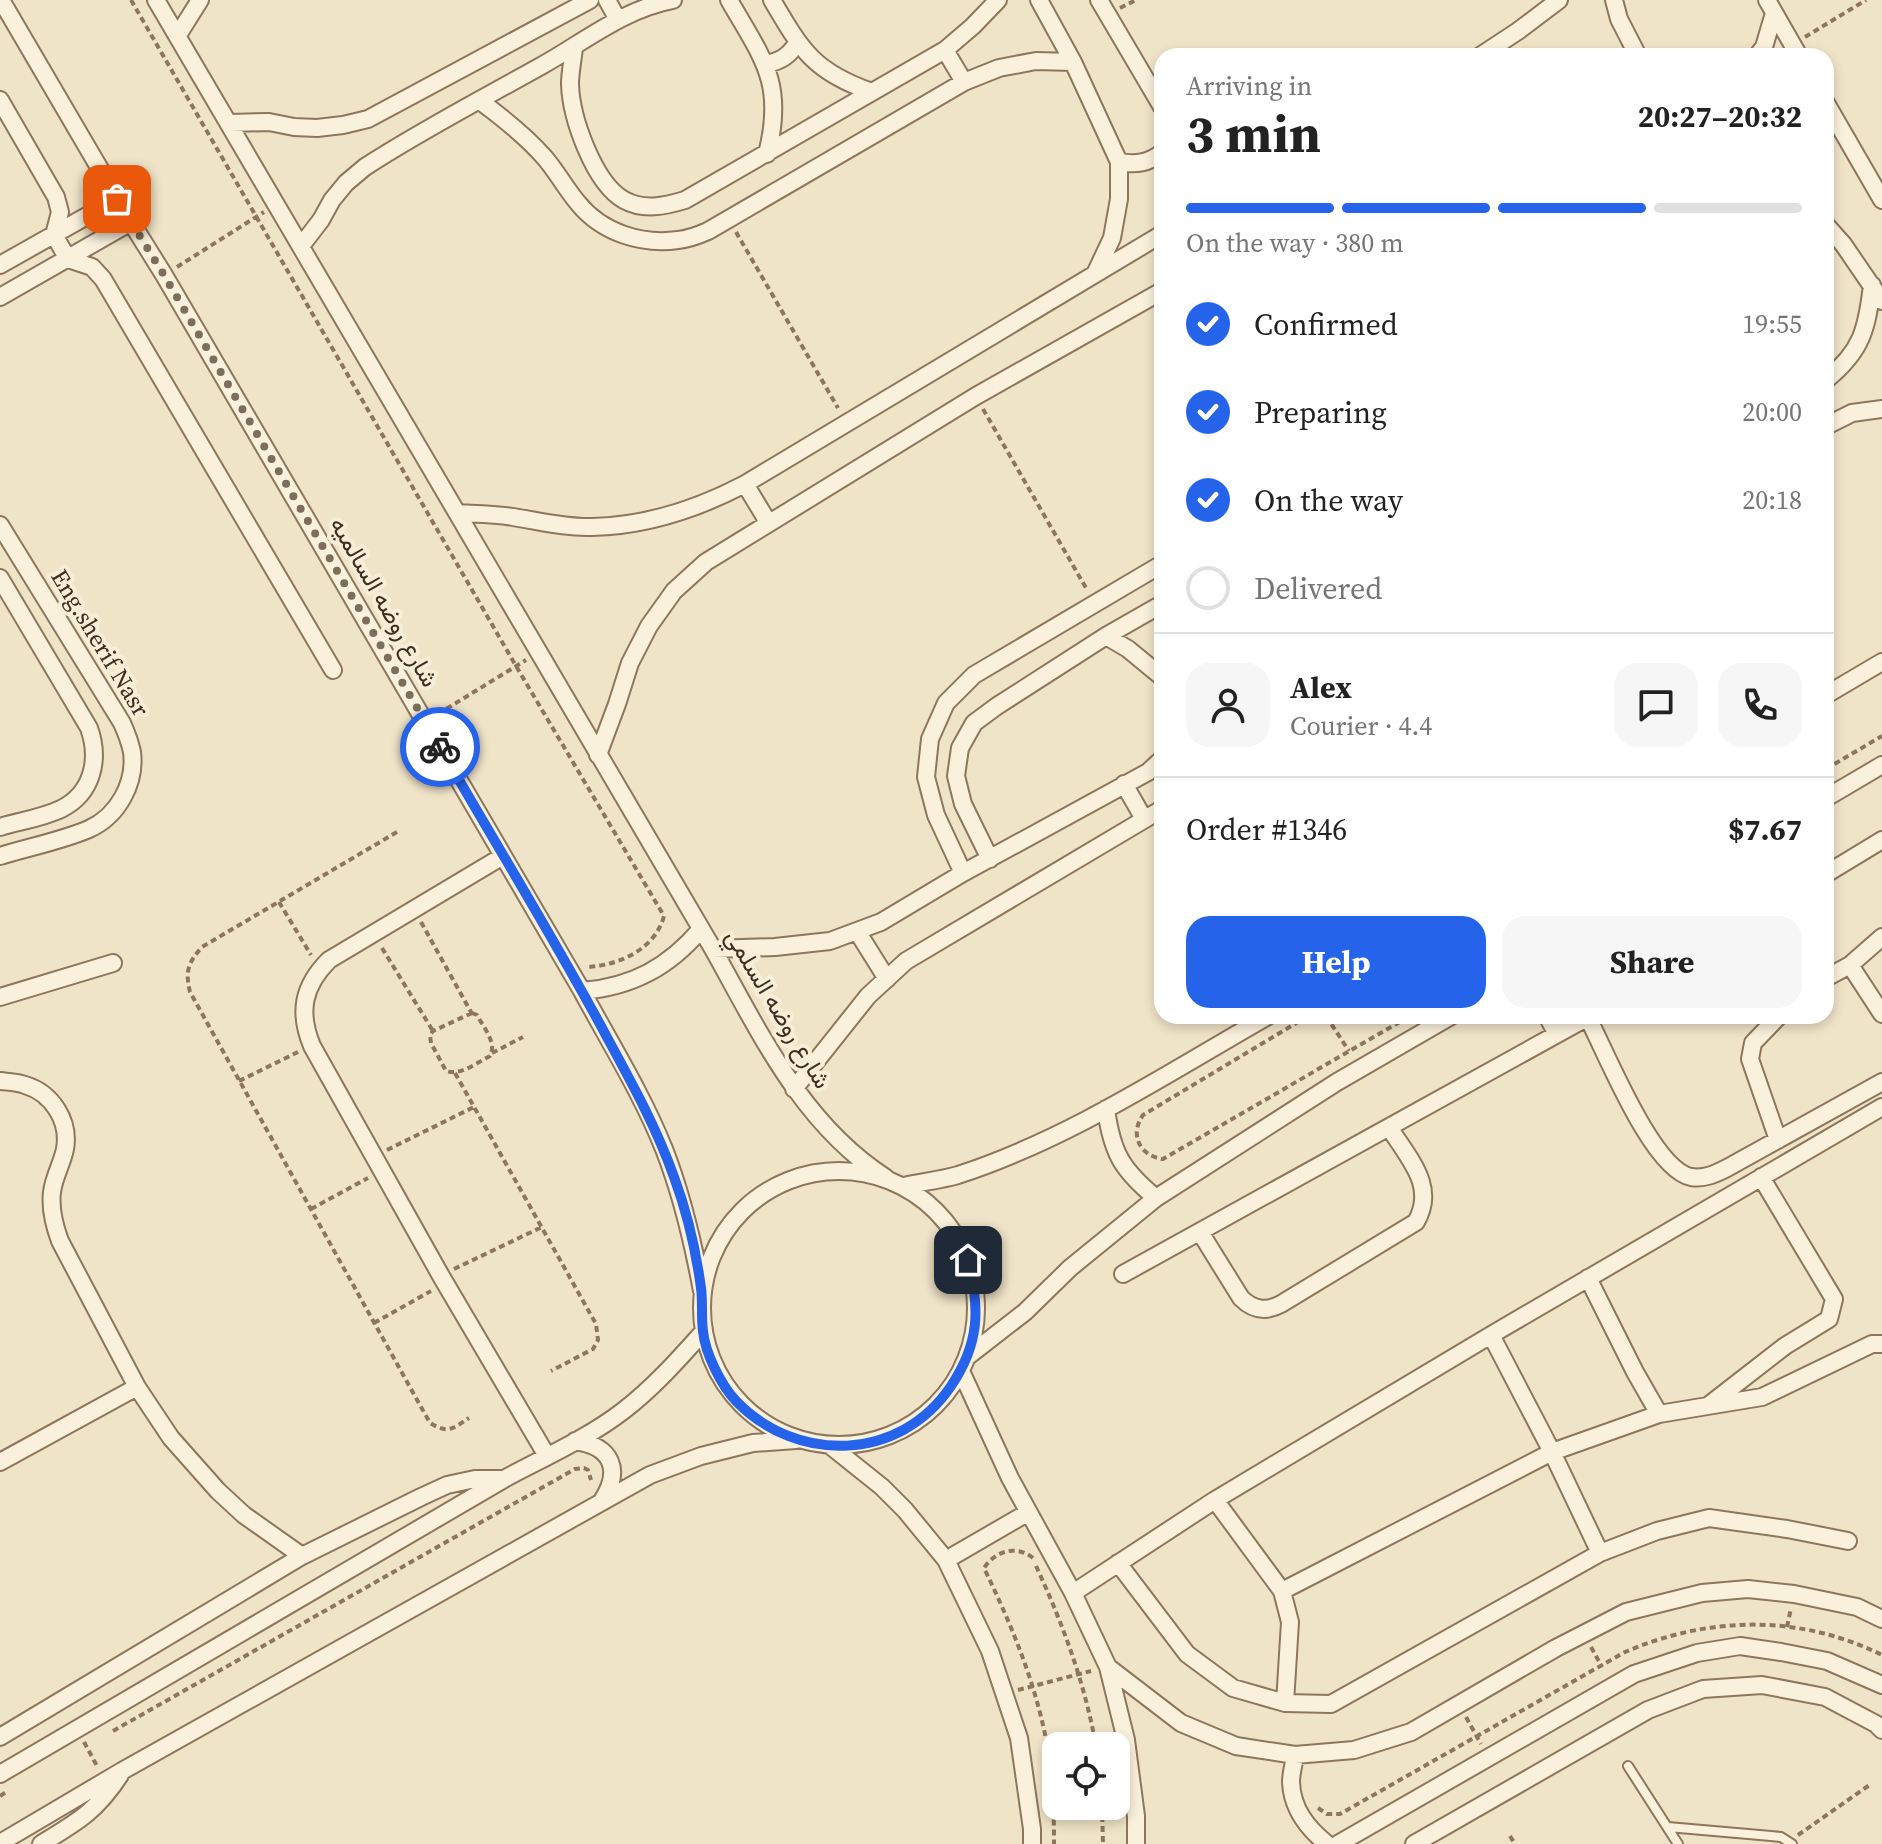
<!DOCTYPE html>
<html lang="en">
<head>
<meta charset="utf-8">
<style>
	:root { --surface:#fff; --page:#f6f6f6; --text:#222; --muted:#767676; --line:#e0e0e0; --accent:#2563eb }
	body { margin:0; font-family:"Source Serif 4",Vazirmatn,serif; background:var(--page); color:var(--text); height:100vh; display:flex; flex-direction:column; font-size:30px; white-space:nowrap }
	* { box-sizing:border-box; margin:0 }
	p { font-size:26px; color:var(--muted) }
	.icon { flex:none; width:44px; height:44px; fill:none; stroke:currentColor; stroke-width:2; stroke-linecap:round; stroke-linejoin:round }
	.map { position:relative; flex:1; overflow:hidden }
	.side { position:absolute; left:1154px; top:48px; width:680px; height:976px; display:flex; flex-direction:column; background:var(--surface); border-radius:24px; box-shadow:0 4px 12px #0003 }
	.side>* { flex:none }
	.fabs { position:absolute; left:1042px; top:1732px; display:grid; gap:16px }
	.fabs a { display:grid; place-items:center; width:88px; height:88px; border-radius:16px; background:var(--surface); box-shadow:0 4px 12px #0003; font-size:40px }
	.pin { position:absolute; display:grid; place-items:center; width:68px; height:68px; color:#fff; margin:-34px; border-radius:16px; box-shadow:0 4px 12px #0006 }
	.courier { position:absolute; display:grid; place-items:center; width:80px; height:80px; margin:-40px; border:6px solid #2563eb; border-radius:50%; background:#fff; color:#222; box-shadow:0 2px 10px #0007 }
	.summary em { font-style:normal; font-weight:700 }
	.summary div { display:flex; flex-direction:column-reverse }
	.summary { display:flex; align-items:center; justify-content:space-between; height:136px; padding:0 32px }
	h1 { font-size:52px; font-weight:700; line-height:60px }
	.bar { display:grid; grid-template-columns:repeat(4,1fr); gap:12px 8px; align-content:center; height:96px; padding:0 32px }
	.bar i { height:10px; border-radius:6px; background:var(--line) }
	.bar .current { background:var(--accent) }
	.bar p { grid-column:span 4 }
	.line { display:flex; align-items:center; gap:20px; padding:0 32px; border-top:2px solid var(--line) }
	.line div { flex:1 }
	.round { display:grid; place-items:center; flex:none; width:84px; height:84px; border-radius:24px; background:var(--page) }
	ol { padding:0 32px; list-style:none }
	li { display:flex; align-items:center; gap:24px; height:88px }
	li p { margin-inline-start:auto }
	li .icon { padding:8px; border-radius:50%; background:var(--accent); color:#fff; stroke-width:4 }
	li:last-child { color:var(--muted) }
	li i { width:44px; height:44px; border:4px solid var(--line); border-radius:50% }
	.action { display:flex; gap:16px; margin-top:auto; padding:16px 32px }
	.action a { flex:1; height:92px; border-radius:24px; background:var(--accent); color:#fff; font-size:32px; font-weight:700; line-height:92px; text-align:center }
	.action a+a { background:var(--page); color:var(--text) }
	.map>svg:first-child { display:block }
</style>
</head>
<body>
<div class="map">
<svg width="1882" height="1844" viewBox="0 0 1882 1844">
	<rect width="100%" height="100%" fill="#f0e4c8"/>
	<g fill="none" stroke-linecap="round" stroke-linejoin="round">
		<g stroke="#8d765c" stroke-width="12">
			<path id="service" d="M 1628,1766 L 1678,1844
				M 1668,1827 L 1771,1836 L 1781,1837 L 1792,1844"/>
		</g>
		<g stroke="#8d765c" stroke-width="20">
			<path id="minor" d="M 1,0 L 131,222 L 164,275 L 582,991 C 610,1043 642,1094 664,1149 C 682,1195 693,1242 702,1291
				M 156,0 L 713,949 C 760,1033 802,1124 886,1178
				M 607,0 L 618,20
				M 729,0 C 763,59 785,83 767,154
				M 772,0 C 802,51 814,72 872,92
				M 1039,0 L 1073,62 L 1119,162 L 1119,199 L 1112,238 L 1095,274
				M 1099,0 L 1162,107
				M 1614,0 L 1619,19 L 1638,56
				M 1767,0 L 1799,56
				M 178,35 L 200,0
				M 574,47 C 573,59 570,72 570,84 C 571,118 594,183 624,200 C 644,211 665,206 685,200 L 945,50 L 973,26 L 998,0
				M 945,50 L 964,82
				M 1480,56 L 1518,31 L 1559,0
				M 1757,56 L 1764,47 L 1774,13
				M 766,64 C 781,61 789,56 797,43
				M 0,100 L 56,197 L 60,212 L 54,235 L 68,259 L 92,267 L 103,279 L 333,670
				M 480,101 C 503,118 526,136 545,158 C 557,172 566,189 578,203 C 602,233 642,245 678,240 C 688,239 699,235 708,231 L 964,82 L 999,68 L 1036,61 L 1073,62
				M 1826,103 L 1882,200
				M 229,123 L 269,122 L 294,127 L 317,128 L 343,125 L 368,119 L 590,0
				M 1119,162 C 1136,165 1148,163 1162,153
				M 1826,225 L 1843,244 L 1882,301
				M 301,246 L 321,220 L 332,200 L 346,183 L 365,167 C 422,130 482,99 541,66 C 584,42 624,9 673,0
				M 0,265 L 117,199
				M 0,297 L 131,222
				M 1826,380 C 1862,351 1867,329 1872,285
				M 1826,426 L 1852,413 L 1882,409
				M 745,484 L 768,522
				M 457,513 C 476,514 495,514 513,517 C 539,521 565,528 592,527 C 647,526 697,509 745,484 L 1162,234
				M 0,525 L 122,723 C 126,732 130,742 132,752 C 136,783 118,816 89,829 C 61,841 29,847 0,856
				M 0,578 L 89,728 C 100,759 93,793 61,809 C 42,818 20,821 0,827
				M 1106,636 L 1128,649 L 1162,677
				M 1826,695 L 1882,662
				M 598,755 L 617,704 L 630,663 L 649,626 L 674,591 L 706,562 L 976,396 L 1162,291
				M 1124,784 L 1144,819
				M 1826,798 L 1882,765
				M 503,856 L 329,960 C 303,986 298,1012 312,1046 L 441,1276 L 547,1456
				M 990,859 L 963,804 L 956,776 L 960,748 L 974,723 L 997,706 L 1106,636 L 1162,604
				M 963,873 L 936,815 L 926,777 L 930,739 L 946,703 L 974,675 L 1162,564
				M 1826,874 L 1882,840
				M 857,931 L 887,979
				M 713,949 L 775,947 L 830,941 L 881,922 L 963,873 L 1148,772 L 1162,759
				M 1850,965 L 1882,1014
				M 1826,978 L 1850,965 L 1882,937
				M 582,991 C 632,987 669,967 701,929
				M 0,997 L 113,963
				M 1547,1016 L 1557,1034
				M 1587,1016 C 1606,1052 1652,1169 1691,1177 C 1705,1179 1715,1174 1727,1168 L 1882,1082
				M 0,1081 C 8,1082 17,1082 25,1085 C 52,1093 70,1121 65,1149 C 62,1164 54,1176 52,1192 C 50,1209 54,1225 60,1241 L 137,1387 L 171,1438 L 218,1491 L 244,1515 L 302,1556
				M 794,1089 L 868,996 L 906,961 L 1162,809
				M 1106,1109 C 1112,1153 1122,1170 1156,1198
				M 1778,1140 L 1750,1059 L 1753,1043 L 1779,1016
				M702 1308a137 137 0 1 1 274 0a137 137 0 1 1-274 0Z
				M 904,1186 C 922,1182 941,1180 958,1175 C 1069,1139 1168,1073 1268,1016
				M 1200,1232 L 1241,1298 C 1253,1310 1266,1312 1281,1304 L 1416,1222 C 1437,1186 1408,1158 1389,1127
				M 1123,1274 L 1590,1016
				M 1588,1278 L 1635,1372 L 1659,1414 L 1762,1397 L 1872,1344 L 1882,1344
				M 1491,1335 L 1552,1452 L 1600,1553
				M 967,1357 L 1025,1312 L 1070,1268 L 1156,1198 L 1337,1082 L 1451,1016
				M 961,1371 L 1010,1478 L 1073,1593 L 1108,1667 L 1126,1740 L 1136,1816 L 1136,1844
				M 1709,1405 L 1785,1346 L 1829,1319 L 1834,1299 L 1761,1177
				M 575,1441 C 612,1446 622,1470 602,1501
				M 832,1447 L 882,1487 L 905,1510 L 946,1560 L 990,1651 L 1019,1738 L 1032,1829 L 1032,1844
				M 0,1462 L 137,1387
				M 1215,1500 L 1282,1591 L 1290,1622 L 1285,1703
				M 946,1560 L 1027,1513
				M 1118,1563 L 1187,1654 L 1233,1688 L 1285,1703 L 1331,1704 L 1600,1553 L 1657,1531 L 1709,1518 L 1787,1529 L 1848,1541
				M 1282,1591 L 1552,1452 L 1659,1414
				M 1073,1593 L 1215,1500 L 1491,1335 L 1882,1107
				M 1108,1667 L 1181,1723 L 1236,1746 L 1295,1755 L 1354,1750 L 1411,1732 L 1556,1648 L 1626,1612 L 1702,1593 L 1748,1589 L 1794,1594 L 1857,1607 L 1882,1619
				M 0,1737 L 302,1556 L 421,1497 L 447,1485 L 475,1479 L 503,1479
				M 1295,1755 C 1294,1764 1291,1773 1291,1782 C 1292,1809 1307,1828 1327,1844
				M 0,1774 L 504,1479 C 543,1458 588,1438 623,1411 C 653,1388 678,1360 703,1332
				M 0,1843 L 122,1771 L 650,1475 L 701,1456 L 753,1443 L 796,1440
				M 41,1844 C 77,1822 96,1812 120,1775
				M 1338,1844 L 1634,1674 L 1697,1653 L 1740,1646 L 1781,1652 L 1827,1661 L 1882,1685
				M 1414,1844 L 1648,1710 L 1703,1689 L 1762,1685 L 1825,1697 L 1876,1724 L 1882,1730"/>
		</g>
		<path stroke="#8d765c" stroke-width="4" stroke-dasharray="6 4" stroke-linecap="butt" d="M 131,0 L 516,666 L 664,916 C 655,949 620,965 588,967
			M 1120,8 L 1136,0
			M 1805,37 L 1866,0
			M 736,232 L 838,408
			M 177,267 L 264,212
			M 983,409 L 1086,588
			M 438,714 L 526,660
			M 1826,769 L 1882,736
			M 397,832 L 202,947 C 188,963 185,971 190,992 L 430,1423 C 448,1434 452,1429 469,1418
			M 279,902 L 311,955
			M 421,922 L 471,1012
			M 382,948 L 433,1031
			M 472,1013 L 477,1015 C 484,1028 497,1043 490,1056 C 476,1063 461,1076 446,1071 L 431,1043 L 430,1035 L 433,1031 Z
			M 1308,1016 L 1143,1115 C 1129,1135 1140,1156 1163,1159 L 1410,1016
			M 1326,1016 L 1349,1051
			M 492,1053 L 523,1037
			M 455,1073 L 596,1324 L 598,1340 L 593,1349 L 551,1371
			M 239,1081 L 298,1052
			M 387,1150 L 474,1107
			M 311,1209 L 368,1178
			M 454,1269 L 542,1227
			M 374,1323 L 431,1291
			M 1033,1558 C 1017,1545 996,1550 984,1568 C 1012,1626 1037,1686 1048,1750 C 1053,1781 1054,1813 1054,1844
			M 1036,1566 C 1063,1624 1085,1684 1096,1746
			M 1787,1627 L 1791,1608
			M 1591,1647 L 1602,1667
			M 1018,1690 L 1091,1671
			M 1466,1717 L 1481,1744
			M 113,1731 L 575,1469 L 584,1468 L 588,1470 L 591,1480
			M 84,1742 L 97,1766
			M 0,1796 L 8,1791
			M 1102,1806 L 1103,1844
			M 1318,1808 L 1327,1814 L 1340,1814 L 1625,1652 C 1709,1616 1799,1614 1882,1655
			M 1798,1835 L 1871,1784
			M 1510,1836 L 1515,1844"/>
		<use href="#service" stroke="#faf1dc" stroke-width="8"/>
		<use href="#minor" stroke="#faf1dc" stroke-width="16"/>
	</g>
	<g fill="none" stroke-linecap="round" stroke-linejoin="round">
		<path stroke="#7c6e5b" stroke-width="8" stroke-dasharray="0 14.4" d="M 117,199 L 164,275 L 440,747"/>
		<path stroke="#2563eb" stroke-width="10" d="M 440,747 C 496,845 556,941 609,1041 C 633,1085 657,1129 674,1177 C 687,1212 696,1251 701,1288 C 703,1302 701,1317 703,1331 C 705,1353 721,1385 736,1401 C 797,1464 900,1462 951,1386 C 980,1343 980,1308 968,1260"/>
	</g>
	<g text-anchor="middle" stroke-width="8" stroke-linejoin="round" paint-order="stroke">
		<g font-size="24" fill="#3d2e20" stroke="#f7eed8">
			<text transform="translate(384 602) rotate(60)" y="8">شارع روضه السالميه</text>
			<text transform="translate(100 643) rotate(59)" y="8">Eng.sherif Nasr</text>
			<text transform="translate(778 1009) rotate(59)" y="8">شارع روضه السلمي</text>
		</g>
	</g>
</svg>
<div class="fabs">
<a><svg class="icon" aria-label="locate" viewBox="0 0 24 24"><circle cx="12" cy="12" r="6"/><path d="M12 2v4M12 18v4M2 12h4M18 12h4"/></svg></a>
</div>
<div class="pin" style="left:117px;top:199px;background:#ea580c"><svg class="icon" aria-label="bag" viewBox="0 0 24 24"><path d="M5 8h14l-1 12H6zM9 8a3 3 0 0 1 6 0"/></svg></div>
<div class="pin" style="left:968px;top:1260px;background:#1f2937"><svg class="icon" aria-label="home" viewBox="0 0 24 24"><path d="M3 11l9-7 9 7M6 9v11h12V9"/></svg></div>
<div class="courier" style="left:440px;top:747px"><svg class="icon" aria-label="bike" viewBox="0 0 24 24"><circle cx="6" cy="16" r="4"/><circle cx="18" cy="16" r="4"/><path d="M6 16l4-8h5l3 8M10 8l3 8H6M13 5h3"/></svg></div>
<section class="side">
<div class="summary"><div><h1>3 min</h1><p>Arriving in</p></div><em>20:27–20:32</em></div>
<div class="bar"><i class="current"></i><i class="current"></i><i class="current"></i><i></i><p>On the way · 380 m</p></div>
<ol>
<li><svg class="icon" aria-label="check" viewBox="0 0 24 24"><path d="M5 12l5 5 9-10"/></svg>Confirmed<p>19:55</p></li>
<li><svg class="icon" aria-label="check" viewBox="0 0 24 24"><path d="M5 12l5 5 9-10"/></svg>Preparing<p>20:00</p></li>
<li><svg class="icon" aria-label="check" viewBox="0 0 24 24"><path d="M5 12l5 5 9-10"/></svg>On the way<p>20:18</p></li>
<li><i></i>Delivered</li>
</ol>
<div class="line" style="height:144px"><a class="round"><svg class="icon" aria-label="person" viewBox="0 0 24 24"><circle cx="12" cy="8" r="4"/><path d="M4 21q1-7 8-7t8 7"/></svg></a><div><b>Alex</b><p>Courier · 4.4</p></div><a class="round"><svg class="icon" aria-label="chat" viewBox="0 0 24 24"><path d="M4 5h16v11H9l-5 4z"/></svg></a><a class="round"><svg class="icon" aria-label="phone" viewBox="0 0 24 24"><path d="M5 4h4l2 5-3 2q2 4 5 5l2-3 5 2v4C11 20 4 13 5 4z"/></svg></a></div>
<div class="line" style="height:104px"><div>Order #1346</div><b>$7.67</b></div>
<div class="action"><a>Help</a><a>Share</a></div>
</section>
</div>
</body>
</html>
